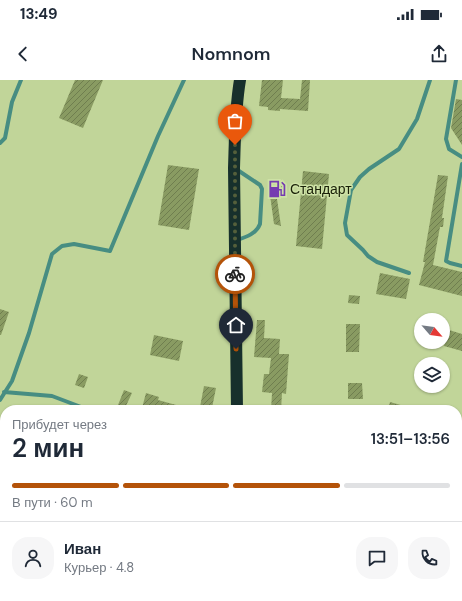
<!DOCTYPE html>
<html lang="ru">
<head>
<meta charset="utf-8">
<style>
	:root { --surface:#fff; --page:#f6f6f7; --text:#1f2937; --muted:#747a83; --line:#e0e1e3; --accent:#b45309 }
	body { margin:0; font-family:"DM Sans",sans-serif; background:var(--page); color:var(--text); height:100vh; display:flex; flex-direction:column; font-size:15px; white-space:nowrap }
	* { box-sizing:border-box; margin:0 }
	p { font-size:13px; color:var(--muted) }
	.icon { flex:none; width:22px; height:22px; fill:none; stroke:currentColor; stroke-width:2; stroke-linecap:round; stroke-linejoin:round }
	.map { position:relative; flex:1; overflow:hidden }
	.panel { position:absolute; left:0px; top:325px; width:462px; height:196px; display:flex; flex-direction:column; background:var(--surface); border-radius:16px 16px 0 0; box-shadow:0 1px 3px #0004 }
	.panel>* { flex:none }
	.needle { width:26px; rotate:118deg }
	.buttons { position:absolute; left:414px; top:233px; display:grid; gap:8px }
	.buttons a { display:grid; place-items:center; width:36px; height:36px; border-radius:50%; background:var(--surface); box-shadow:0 1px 3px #0004; font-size:20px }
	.pin { position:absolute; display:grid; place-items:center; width:34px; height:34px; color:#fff; margin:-41px -17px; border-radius:50% 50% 50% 0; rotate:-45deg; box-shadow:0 0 4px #0007 }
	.pin .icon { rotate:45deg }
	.courier { position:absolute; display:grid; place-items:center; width:40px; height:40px; margin:-20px; border:3px solid #b45309; border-radius:50%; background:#fff; color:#222; box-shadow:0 1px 5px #0007 }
	.headline em { font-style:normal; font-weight:600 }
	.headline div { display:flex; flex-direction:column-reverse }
	.headline { display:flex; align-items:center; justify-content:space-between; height:68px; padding:0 12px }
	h1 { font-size:26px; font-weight:600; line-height:30px }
	.bar { display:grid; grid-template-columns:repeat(4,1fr); gap:6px 4px; align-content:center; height:48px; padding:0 12px }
	.bar i { height:5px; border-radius:3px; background:var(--line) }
	.bar .current { background:var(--accent) }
	.bar p { grid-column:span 4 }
	.line { display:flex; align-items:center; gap:10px; padding:0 12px; border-top:1px solid var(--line) }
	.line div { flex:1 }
	.round { display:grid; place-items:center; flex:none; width:42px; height:42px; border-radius:16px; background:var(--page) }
	.status { display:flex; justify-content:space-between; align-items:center; height:28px; padding:0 20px; background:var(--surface); direction:ltr }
	.status svg { height:11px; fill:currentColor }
	header { display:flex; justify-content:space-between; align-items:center; height:52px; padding:0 12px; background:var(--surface); font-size:18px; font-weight:600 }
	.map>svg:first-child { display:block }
</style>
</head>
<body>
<div class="status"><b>13:49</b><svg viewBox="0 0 49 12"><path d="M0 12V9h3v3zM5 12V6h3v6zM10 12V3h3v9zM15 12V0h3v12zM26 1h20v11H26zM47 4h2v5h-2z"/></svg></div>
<header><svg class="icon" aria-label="back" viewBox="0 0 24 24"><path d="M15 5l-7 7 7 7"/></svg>Nomnom<svg class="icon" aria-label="share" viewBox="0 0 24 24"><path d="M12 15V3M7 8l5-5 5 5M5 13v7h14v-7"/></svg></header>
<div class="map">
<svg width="462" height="521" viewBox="0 0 462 521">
	<defs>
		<pattern id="building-hatch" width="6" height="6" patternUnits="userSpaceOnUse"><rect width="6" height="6" fill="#899b62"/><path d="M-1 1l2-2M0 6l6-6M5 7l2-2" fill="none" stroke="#6f7e4f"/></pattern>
	</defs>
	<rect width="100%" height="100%" fill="#c1d599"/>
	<path fill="url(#building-hatch)" d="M 75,0 L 103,0 L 83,48 L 59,38 Z
		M 262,0 L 283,0 L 281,18 L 300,19 L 302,0 L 310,0 L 308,31 L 280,29 L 280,31 L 268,30 L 268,27 L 259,26 Z
		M 456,19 L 462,20 L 462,65 L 451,48 Z
		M 168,85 L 199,89 L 189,150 L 158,145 Z
		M 303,91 L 329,94 L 322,169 L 296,166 Z
		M 438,95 L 448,96 L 442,138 L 444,138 L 443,147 L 440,147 L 433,185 L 462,192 L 462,216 L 419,205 L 425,182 L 423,182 Z
		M 283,105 L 286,113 L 277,119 L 281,146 L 274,144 L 270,115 Z
		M 380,193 L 410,199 L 406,219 L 376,214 Z
		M 349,215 L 360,216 L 359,224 L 348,223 Z
		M 0,229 L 9,232 L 1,255 L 0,255 Z
		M 257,240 L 265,240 L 264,258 L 280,259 L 279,274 L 289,274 L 286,314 L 282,313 L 281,330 L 271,330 L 272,313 L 262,312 L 264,294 L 269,294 L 271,278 L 254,277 Z
		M 346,244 L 360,244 L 359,272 L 346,272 Z
		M 449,250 L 462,254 L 462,271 L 444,266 Z
		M 154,255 L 183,261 L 179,281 L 150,275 Z
		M 79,294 L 88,297 L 84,308 L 75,305 Z
		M 348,303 L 362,303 L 363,319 L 348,319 Z
		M 204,306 L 216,308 L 212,328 L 200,327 Z
		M 124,310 L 132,313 L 125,328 L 118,325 Z
		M 146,313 L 159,317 L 158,320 L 187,328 L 187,330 L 147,330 L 142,328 Z
		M 390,322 L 411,328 L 411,330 L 388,330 Z"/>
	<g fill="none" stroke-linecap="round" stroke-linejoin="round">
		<path stroke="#478d82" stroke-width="4" d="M 456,0 L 446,59 L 449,69 L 462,77
			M 0,63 L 5,58 L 12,22 L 21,0
			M 462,84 L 446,181 L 450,183 L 462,186
			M 236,89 L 260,105 L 262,109 L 260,144 C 256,154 246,157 237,160
			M 409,193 L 377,182 L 368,176 L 363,170 L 347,155 L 345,143 L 351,110 L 360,97 L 369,89 L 399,69 L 417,39 L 430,0
			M 4,312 L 52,316 L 89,330
			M 0,320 L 12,301 L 29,253 L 52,174 L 62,166 L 74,164 L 110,171 L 158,56 L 184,0
			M 306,516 L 309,521"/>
		<path stroke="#478d82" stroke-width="8" d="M 0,447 L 5,449
			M 194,516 L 196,521"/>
		<path stroke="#17302c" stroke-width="12" d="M 237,330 L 234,88 C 235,59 235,29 240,0
			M 240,516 L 240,521"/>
	</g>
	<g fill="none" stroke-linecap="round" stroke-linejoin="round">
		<path stroke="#545f3b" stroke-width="4" stroke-dasharray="0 7.2" d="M 235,65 L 235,194"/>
		<path stroke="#b45309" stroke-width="5" d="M 235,194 L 236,269"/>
	</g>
	<defs>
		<g id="fuel-bare" transform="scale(1.38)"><path d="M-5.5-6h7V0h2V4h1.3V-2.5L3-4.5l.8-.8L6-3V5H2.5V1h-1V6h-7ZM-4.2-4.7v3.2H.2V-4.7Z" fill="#753bb1" stroke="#cee2a6" stroke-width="2.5" paint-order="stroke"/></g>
	</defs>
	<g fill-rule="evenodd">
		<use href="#fuel-bare" x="277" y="109"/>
	</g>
	<g text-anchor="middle" stroke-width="3" stroke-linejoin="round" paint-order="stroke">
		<g font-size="14" fill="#192008" stroke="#cee2a6" text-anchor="start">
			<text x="290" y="114">Стандарт</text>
		</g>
	</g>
</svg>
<div class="buttons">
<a><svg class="needle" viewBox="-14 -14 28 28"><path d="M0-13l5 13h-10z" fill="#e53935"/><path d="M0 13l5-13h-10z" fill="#747a83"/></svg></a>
<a><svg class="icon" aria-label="layers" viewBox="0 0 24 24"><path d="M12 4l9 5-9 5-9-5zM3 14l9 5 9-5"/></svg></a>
</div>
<div class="pin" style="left:235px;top:65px;background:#ea580c"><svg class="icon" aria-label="bag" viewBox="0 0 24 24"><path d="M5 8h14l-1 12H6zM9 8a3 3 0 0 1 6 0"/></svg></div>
<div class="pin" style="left:236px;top:269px;background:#1f2937"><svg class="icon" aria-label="home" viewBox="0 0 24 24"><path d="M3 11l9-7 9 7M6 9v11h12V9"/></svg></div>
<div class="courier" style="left:235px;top:194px"><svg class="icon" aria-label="bike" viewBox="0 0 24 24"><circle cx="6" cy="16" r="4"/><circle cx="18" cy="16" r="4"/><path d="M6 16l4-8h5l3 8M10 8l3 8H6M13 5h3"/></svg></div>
<section class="panel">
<div class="headline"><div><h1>2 мин</h1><p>Прибудет через</p></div><em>13:51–13:56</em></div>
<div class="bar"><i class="current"></i><i class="current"></i><i class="current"></i><i></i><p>В пути · 60 m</p></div>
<div class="line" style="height:72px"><a class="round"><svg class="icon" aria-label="person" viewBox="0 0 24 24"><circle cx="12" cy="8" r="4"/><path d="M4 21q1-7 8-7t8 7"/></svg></a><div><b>Иван</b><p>Курьер · 4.8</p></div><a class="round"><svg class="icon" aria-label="chat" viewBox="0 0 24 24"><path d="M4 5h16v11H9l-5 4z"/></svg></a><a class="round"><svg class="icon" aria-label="phone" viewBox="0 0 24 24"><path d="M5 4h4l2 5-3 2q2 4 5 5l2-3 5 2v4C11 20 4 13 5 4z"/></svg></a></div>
</section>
</div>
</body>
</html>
